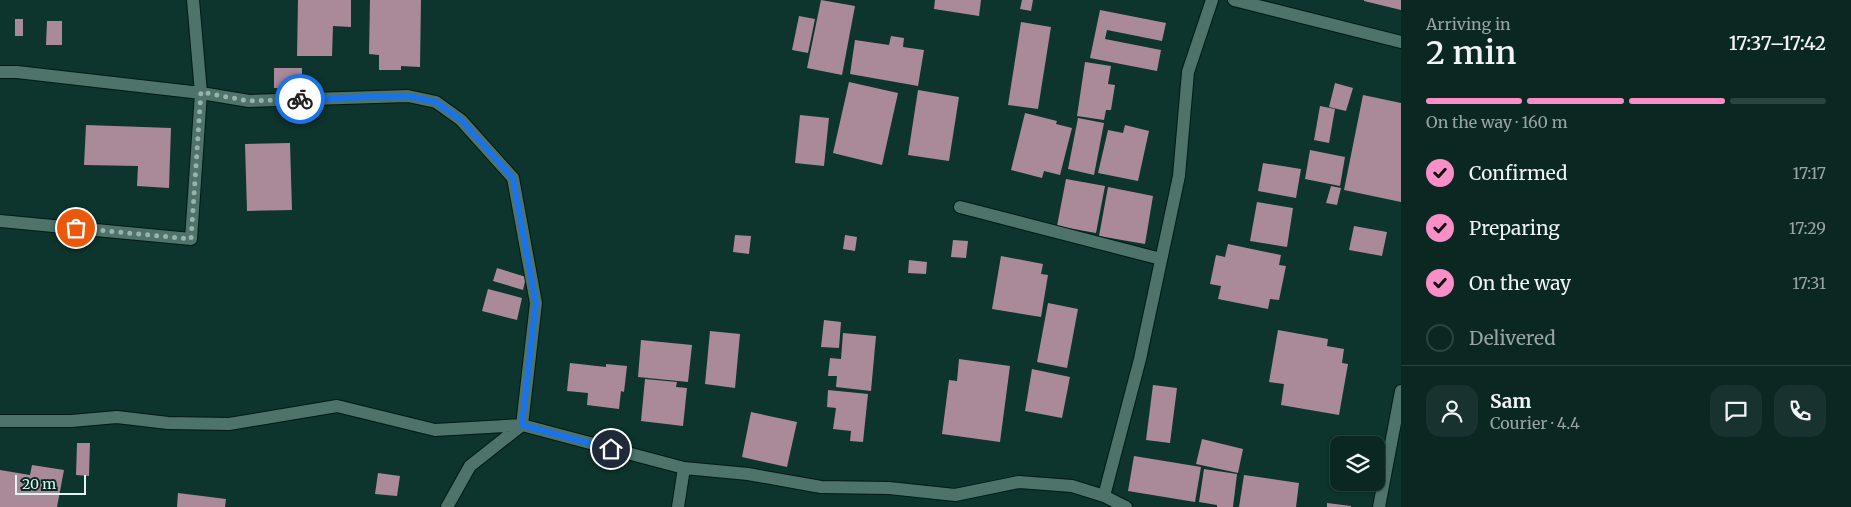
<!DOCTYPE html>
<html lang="en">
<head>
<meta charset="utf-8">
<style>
	:root { --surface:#0a2722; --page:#18332f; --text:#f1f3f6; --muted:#99a5a5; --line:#2a4440; --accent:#fa8fc8 }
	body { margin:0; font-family:Merriweather,serif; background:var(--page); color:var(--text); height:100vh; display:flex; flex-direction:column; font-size:19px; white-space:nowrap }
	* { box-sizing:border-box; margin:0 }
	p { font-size:16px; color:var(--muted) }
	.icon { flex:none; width:28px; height:28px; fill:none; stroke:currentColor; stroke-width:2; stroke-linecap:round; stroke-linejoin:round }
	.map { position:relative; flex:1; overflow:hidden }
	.details { display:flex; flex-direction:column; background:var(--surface); width:450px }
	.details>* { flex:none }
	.fabs { position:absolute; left:1330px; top:436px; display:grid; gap:10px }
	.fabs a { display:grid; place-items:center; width:55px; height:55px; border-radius:10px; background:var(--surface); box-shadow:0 1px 4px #0004,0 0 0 1px var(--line); font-size:25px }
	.scale { position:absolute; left:15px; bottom:12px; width:71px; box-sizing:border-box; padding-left:5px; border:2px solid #e1f5f0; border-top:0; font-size:14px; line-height:18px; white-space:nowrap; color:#e1f5f0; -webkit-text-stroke:4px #022a23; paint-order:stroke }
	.pin { position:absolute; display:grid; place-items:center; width:42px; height:42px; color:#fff; margin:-21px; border:2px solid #fff; border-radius:50%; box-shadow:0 1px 5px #0007 }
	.courier { position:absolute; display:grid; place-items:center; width:50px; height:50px; margin:-25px; border:4px solid #1a73e8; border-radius:50%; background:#fff; color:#222; box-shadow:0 1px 6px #0007 }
	.summary em { font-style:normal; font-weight:600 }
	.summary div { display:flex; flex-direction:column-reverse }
	.summary { display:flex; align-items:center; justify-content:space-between; height:85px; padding:0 25px }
	h1 { font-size:32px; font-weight:600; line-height:38px }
	.bar { display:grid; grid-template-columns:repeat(4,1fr); gap:8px 5px; align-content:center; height:60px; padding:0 25px }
	.bar i { height:6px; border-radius:4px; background:var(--line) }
	.bar .active { background:var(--accent) }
	.bar p { grid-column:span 4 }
	.line { display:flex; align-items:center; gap:12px; padding:0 25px; border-top:1px solid var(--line) }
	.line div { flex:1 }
	.round { display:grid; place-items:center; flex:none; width:52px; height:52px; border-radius:15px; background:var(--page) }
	ol { padding:0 25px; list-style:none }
	li { display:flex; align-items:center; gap:15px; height:55px }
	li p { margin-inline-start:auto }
	li .icon { padding:5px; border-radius:50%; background:var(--accent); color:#111; stroke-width:4 }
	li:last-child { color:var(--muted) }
	li i { width:28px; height:28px; border:2px solid var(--line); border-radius:50% }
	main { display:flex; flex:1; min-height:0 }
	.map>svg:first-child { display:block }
</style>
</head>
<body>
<main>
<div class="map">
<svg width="1401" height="507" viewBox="0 0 1401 507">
	<rect width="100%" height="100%" fill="#0d342d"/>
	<path fill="#aa8a99" d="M 298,0 L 351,0 L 351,27 L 333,26 L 332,56 L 297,56 Z
		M 370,0 L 421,0 L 420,67 L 401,66 L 401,70 L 379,70 L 379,55 L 369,54 Z
		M 821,0 L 855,6 L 842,75 L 807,68 Z
		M 935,0 L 981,0 L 979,16 L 934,9 Z
		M 1022,0 L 1033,0 L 1031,11 L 1020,9 Z
		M 1364,0 L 1401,0 L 1401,10 L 1364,1 Z
		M 1100,10 L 1166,23 L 1162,41 L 1107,30 L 1105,39 L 1161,50 L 1157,71 L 1090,58 Z
		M 799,16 L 815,19 L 808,53 L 792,50 Z
		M 15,19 L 23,19 L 23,36 L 15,36 Z
		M 47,21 L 62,21 L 62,45 L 46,45 Z
		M 1021,22 L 1051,27 L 1038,109 L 1008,105 Z
		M 891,36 L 904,38 L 903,47 L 924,50 L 918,86 L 850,74 L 855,40 L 889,45 Z
		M 1085,62 L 1111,66 L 1108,84 L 1115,85 L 1111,110 L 1106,110 L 1104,120 L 1077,116 Z
		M 274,68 L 302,68 L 302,89 L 274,88 Z
		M 849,82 L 898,93 L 882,165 L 833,153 Z
		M 1335,83 L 1353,88 L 1346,111 L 1329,107 Z
		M 918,90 L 959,97 L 949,161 L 908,155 Z
		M 1363,95 L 1401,103 L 1401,202 L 1344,190 Z
		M 1320,106 L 1335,109 L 1329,143 L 1314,140 Z
		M 1025,113 L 1057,121 L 1056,124 L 1072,128 L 1060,175 L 1044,171 L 1042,178 L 1011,170 Z
		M 800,115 L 829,118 L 824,166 L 795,163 Z
		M 1078,118 L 1104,123 L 1094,175 L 1068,169 Z
		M 86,125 L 171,128 L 169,188 L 137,186 L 138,166 L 84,165 Z
		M 1125,125 L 1149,131 L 1138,181 L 1098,173 L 1108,130 L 1123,133 Z
		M 290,143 L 292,210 L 247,211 L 245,144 Z
		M 1310,150 L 1345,157 L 1340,186 L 1305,179 Z
		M 1263,163 L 1301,169 L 1296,198 L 1258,191 Z
		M 1066,179 L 1105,186 L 1096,233 L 1057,226 Z
		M 1331,186 L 1341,188 L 1337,205 L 1326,203 Z
		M 1108,187 L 1153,196 L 1145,244 L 1099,236 Z
		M 1257,202 L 1293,208 L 1287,247 L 1250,241 Z
		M 1354,226 L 1387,232 L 1382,256 L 1349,250 Z
		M 735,235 L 751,236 L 749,254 L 733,252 Z
		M 845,235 L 857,237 L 855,251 L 843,249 Z
		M 953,240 L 968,241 L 966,258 L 951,257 Z
		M 1228,244 L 1281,255 L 1279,265 L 1286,266 L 1279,300 L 1270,299 L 1268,309 L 1218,299 L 1221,286 L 1210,284 L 1216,255 L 1225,257 Z
		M 1001,256 L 1043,264 L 1041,274 L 1048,275 L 1041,317 L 992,309 Z
		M 909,260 L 927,262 L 926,274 L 908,273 Z
		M 497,268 L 526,277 L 523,290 L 493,281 Z
		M 488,289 L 522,298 L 517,320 L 482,311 Z
		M 1048,303 L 1078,309 L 1067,368 L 1037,362 Z
		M 824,320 L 841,322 L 839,348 L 821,347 Z
		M 1278,330 L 1328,339 L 1327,346 L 1344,349 L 1342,363 L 1348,364 L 1339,415 L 1281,405 L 1284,384 L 1269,382 Z
		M 710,331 L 740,334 L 735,388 L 705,384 Z
		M 843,333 L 876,336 L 871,391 L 836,387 L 837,376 L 828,376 L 830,358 L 841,359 Z
		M 641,340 L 692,345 L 688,382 L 638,377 Z
		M 959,359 L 1010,366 L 1000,442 L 942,434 L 949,380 L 957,381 Z
		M 570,363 L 606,367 L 606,364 L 627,366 L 624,392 L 621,391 L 619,409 L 587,405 L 588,393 L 567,391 Z
		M 1032,369 L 1070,377 L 1062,418 L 1025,411 Z
		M 645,379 L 677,382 L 676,387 L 687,388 L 683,426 L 641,421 Z
		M 1153,385 L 1177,388 L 1170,443 L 1146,440 Z
		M 828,390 L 868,394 L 863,442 L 850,441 L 851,431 L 833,429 L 836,408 L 827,407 Z
		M 751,412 L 797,422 L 787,467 L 742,457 Z
		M 1202,439 L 1243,449 L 1238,473 L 1196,464 Z
		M 77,443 L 90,443 L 89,476 L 76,475 Z
		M 1134,456 L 1201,467 L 1195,502 L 1128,491 Z
		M 32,465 L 64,470 L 57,507 L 0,507 L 0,470 L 30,475 Z
		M 1204,469 L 1237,474 L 1233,507 L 1217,507 L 1217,505 L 1199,502 Z
		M 378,473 L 400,476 L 397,496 L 375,494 Z
		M 1244,475 L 1299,483 L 1296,507 L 1239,507 Z
		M 178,493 L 226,499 L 225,507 L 177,507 Z
		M 1327,503 L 1351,506 L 1351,507 L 1327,507 Z"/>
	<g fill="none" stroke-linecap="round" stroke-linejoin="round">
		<g stroke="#001a15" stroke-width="14">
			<path id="minor" d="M 1234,0 L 1401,42
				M 0,72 L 17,72 L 201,93 L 249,101 L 408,96 L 436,102 L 461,120 L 513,178 L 536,303 L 522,425 L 470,466 L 447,507
				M 960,207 L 1161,259
				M 0,221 L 191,239 L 201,93 L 193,0
				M 0,421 L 71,421 L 117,417 L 168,423 L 229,424 L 337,406 L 435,430 L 522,425 L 684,468 L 748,474 L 821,487 L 889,488 L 955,495 L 1019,482 L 1072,486 L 1104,496 L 1126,507
				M 1104,496 L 1140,359 L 1179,176 L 1188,72 L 1212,0
				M 678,507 L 684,468
				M 1379,507 L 1401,391"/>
		</g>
		<use href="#minor" stroke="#4d736b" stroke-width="12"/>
	</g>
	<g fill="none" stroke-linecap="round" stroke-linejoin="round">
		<path stroke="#97b1ac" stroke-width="5" stroke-dasharray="0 9" d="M 76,228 L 191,239 L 201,92 L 249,101 L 300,99"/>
		<path stroke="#1a73e8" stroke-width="6" d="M 300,99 L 408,96 L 436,102 L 461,120 L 513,178 L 536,303 L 522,425 L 611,449"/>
	</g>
</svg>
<div class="fabs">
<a><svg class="icon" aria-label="layers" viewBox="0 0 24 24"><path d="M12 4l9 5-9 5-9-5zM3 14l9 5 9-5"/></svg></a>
</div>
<div class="scale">20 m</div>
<div class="pin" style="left:76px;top:228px;background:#ea580c"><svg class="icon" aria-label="bag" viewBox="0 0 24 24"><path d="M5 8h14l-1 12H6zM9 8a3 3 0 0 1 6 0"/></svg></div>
<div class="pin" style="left:611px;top:449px;background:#1f2937"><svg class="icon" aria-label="home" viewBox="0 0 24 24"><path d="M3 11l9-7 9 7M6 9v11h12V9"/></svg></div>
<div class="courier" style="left:300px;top:99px"><svg class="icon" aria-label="bike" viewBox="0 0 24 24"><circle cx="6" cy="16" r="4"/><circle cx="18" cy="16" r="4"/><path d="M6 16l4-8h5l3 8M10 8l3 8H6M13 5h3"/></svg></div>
</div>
<section class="details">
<div class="summary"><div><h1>2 min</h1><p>Arriving in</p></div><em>17:37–17:42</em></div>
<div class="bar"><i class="active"></i><i class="active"></i><i class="active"></i><i></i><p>On the way · 160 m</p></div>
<ol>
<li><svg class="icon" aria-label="check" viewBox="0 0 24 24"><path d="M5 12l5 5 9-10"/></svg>Confirmed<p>17:17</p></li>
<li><svg class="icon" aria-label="check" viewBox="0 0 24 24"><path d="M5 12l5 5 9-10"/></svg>Preparing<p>17:29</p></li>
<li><svg class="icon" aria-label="check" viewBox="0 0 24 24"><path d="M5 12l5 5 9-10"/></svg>On the way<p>17:31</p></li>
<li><i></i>Delivered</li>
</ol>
<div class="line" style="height:90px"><a class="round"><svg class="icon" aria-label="person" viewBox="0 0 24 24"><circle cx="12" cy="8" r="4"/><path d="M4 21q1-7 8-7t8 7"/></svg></a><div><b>Sam</b><p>Courier · 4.4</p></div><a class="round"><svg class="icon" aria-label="chat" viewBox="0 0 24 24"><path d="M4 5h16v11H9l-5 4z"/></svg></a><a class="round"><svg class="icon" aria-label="phone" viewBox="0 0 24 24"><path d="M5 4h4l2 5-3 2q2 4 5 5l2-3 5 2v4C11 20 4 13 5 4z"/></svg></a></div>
</section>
</main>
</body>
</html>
